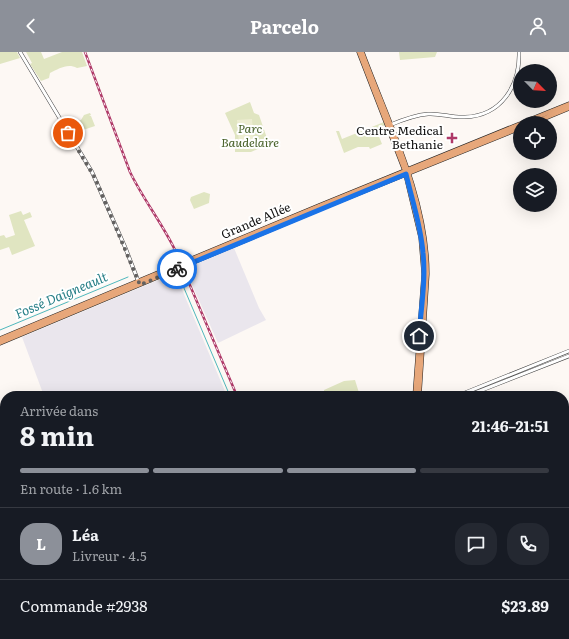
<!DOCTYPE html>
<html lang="fr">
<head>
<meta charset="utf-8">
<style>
	:root { --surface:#171b24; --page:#242831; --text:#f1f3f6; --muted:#9ea1a6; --line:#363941; --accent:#8c9099 }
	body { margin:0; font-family:Literata,serif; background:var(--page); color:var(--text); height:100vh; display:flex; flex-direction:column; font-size:15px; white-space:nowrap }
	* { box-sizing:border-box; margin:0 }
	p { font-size:13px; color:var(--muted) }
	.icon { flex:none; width:22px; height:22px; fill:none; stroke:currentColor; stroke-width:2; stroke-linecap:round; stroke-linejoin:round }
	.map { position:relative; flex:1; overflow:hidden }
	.panel { position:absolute; left:0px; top:339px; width:569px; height:248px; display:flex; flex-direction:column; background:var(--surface); border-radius:16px 16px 0 0; box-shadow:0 4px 16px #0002 }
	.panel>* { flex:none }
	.needle { width:26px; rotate:114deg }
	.tools { position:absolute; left:513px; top:12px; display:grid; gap:8px }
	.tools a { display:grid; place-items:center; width:44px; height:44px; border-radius:50%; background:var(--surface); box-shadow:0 4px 16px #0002; font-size:20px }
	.pin { position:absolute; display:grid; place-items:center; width:34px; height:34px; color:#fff; margin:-17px; border:2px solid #fff; border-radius:50%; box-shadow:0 1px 4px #0007 }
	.courier { position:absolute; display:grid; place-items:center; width:40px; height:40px; margin:-20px; border:3px solid #1a73e8; border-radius:50%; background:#fff; color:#222; box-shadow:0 1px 5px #0007 }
	.summary em { font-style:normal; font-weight:700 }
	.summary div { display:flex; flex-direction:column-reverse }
	.summary { display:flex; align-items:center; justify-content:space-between; height:68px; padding:0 20px }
	h1 { font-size:26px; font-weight:700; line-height:30px }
	.bar { display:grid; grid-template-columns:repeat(4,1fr); gap:6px 4px; align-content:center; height:48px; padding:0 20px }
	.bar i { height:5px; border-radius:3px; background:var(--line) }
	.bar .on { background:var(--accent) }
	.bar p { grid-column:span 4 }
	.line { display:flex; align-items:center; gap:10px; padding:0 20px; border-top:1px solid var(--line) }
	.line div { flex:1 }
	.round { display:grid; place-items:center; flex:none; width:42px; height:42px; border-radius:16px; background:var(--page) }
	header { display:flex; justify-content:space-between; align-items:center; height:52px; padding:0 20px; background:var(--accent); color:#fff; font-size:18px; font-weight:700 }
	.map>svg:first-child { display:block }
</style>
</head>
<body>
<header><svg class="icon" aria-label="back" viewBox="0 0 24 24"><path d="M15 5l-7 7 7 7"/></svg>Parcelo<svg class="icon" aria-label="person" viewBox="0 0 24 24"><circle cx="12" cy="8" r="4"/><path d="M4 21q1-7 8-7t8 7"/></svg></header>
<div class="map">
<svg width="569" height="587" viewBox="0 0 569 587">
	<rect width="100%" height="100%" fill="#fdf8f4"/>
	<path fill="#eae6ed" d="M 234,196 L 259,256 L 266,268 L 218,291 L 185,217 Z
		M 175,221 L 227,344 L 44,344 L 22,285 Z"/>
	<path fill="#e0e5c1" d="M 0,0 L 17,0 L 20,6 L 0,12 Z
		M 26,0 L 41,0 L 44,7 L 62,0 L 82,0 L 87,14 L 77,16 C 67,11 59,17 50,21 L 49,26 L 41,29 L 30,12 L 32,11 Z
		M 399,0 L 437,0 L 435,5 L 400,8 Z
		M 250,50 L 254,61 L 259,63 L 269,92 L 251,100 L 235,100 L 235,83 L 225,61 Z
		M 90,61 L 91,63 L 89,64 L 91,64 L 95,74 L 71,82 L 66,73 L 81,68 L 84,63 Z
		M 384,70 L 385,73 L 376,77 L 382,92 L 370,97 L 369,95 L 358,95 L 344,101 L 336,79 L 339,79 L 342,87 Z
		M 204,140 L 210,142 L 209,151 L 194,157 L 190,148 L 191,145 Z
		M 21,159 L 23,163 L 30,160 L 32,165 L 24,168 L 35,194 L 12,203 L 9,195 L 0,198 L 0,184 L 4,183 L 6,186 L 15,183 L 9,163 Z
		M 355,328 L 360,344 L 325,344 L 324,340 L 324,338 L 344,329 Z"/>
	<path fill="#cad3a2" d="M 141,582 L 214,582 L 216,587 L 144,587 Z
		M 271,582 L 313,582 L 312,587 L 273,587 Z"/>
	<path fill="#ededd2" d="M 252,67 L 254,91 L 239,92 L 237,68 Z"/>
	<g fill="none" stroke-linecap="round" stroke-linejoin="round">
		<path stroke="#4fb8bd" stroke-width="1" d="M 178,222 L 230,344
			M 0,278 L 128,225
			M 329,582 L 332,587"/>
		<g stroke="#434343" stroke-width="4">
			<path id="minor" d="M 20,0 L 92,120 L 125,195 L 139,231
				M 390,73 C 402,68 415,63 428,62 C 441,61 452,66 465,65 C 501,64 520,34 519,0
				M 457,344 L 569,299
				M 467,344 L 569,304
				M 564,578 L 569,575
				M 547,587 L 556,582
				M 568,587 L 569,586"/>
		</g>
		<g stroke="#212121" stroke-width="5">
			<path id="major" d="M 359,0 L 405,119 L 421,186 L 424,222 L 415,344
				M 362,0 C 388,70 427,146 427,222 L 419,344
				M 522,71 L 569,52
				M 533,71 L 569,56
				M 0,287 L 321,153 L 520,72
				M 0,291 L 327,154 L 520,76
				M 459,582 L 461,587"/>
		</g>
		<use href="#minor" stroke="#fff" stroke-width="3"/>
		<use href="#major" stroke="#e7a77a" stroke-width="4"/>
		<g stroke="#af3968" stroke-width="2.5">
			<path id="rail" d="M 85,0 L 130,120 C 143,147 162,171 175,198 L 237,344
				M 337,582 L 339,587
				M 557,587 L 569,581"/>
		</g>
		<use href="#rail" stroke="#fff" stroke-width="1" stroke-dasharray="3" stroke-linecap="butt"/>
	</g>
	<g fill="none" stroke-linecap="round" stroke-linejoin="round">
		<path stroke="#636160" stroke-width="4" stroke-dasharray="0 7.2" d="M 68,81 L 95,126 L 140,233 L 177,217"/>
		<path stroke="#1a73e8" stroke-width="5" d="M 177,217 L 406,122 C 412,148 421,174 423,201 C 426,228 421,256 419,284"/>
	</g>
	<path fill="#af3968" stroke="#fff" stroke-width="1.5" d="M450 80h4v4h4v4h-4v4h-4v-4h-4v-4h4z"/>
	<g text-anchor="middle" stroke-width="4" stroke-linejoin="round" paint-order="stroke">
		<g font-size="12" font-style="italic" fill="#476028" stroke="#fff">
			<text x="250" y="81">Parc<tspan x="250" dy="14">Baudelaire</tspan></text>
		</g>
		<g font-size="12" fill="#101010" stroke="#fff" text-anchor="end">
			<text x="443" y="83">Centre Medical<tspan x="443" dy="14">Bethanie</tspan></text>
		</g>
		<g font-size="12" fill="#101010" stroke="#fff">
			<text transform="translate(256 169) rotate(-23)" y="4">Grande Allée</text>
		</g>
		<g font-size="13" font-style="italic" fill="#267e86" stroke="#fff">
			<text transform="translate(61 243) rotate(-23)" y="5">Fossé Daigneault</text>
		</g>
	</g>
</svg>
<div class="tools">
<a><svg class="needle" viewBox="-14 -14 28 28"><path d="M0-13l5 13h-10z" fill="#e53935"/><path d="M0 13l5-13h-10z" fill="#9ea1a6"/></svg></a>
<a><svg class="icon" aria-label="locate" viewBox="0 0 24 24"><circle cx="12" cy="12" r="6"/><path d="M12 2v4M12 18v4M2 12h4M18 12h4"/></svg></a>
<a><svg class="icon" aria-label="layers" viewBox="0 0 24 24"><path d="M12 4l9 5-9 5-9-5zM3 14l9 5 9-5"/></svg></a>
</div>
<div class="pin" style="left:68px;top:81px;background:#ea580c"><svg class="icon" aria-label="bag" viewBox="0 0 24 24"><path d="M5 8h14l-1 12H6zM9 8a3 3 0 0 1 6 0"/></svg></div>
<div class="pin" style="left:419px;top:284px;background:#1f2937"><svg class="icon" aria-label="home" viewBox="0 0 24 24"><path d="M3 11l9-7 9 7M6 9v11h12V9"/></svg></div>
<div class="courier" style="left:177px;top:217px"><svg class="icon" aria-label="bike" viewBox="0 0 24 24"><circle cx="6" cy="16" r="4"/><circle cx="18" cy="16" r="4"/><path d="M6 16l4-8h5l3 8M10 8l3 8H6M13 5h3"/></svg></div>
<section class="panel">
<div class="summary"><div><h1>8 min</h1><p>Arrivée dans</p></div><em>21:46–21:51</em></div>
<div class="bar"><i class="on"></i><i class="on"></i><i class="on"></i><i></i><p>En route · 1.6 km</p></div>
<div class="line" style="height:72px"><b class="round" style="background:var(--accent);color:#fff">L</b><div><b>Léa</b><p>Livreur · 4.5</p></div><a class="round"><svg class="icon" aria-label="chat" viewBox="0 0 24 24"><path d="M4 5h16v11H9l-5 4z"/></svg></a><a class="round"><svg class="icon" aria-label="phone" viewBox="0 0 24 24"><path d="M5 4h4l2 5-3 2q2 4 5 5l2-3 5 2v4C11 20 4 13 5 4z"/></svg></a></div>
<div class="line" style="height:52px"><div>Commande #2938</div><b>$23.89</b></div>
</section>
</div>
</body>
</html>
